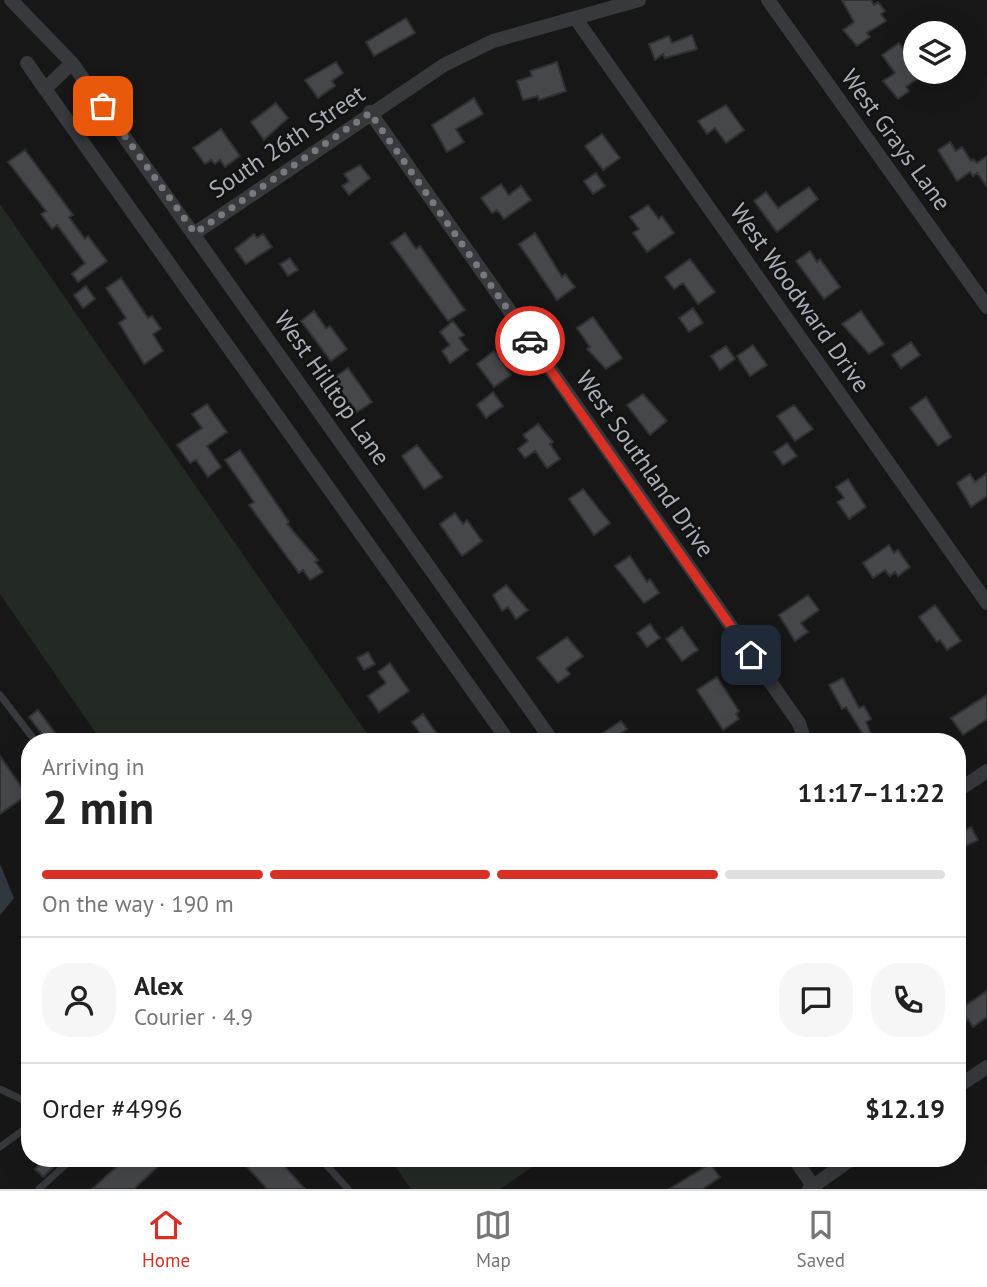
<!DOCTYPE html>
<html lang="en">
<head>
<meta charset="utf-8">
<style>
	:root { --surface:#fff; --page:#f6f6f6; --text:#222; --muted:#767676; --line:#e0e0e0; --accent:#d93025 }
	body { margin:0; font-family:"PT Sans",sans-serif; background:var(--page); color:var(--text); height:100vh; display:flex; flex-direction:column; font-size:26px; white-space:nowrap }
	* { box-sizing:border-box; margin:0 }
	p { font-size:23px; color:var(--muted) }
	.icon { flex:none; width:38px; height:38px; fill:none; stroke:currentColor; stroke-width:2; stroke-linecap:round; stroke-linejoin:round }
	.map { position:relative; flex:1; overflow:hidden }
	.panel { position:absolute; left:21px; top:733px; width:945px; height:434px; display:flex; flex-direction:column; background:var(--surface); border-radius:28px; box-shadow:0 7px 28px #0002 }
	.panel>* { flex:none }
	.tools { position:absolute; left:903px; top:21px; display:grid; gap:14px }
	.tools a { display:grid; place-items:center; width:63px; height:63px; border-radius:50%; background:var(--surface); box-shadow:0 7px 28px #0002; font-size:35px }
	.pin { position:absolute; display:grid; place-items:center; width:60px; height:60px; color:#fff; margin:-30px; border-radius:14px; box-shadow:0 4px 10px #0006 }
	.courier { position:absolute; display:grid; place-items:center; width:70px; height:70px; margin:-35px; border:5px solid #d93025; border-radius:50%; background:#fff; color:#222; box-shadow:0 2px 9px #0007 }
	.overview em { font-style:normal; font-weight:800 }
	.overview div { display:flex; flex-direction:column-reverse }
	.overview { display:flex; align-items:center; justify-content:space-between; height:119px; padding:0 21px }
	h1 { font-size:46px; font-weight:800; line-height:52px }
	.bar { display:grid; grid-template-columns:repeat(4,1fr); gap:10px 7px; align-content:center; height:84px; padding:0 21px }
	.bar i { height:9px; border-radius:5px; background:var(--line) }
	.bar .on { background:var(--accent) }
	.bar p { grid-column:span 4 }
	.line { display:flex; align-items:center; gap:18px; padding:0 21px; border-top:2px solid var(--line) }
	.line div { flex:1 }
	.round { display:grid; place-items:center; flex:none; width:74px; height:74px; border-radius:28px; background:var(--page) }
	.dock { display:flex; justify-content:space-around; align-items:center; height:98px; border-top:2px solid var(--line); background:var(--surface); font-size:19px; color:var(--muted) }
	.dock a { display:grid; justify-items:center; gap:4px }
	.dock .on { color:var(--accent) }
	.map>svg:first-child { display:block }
</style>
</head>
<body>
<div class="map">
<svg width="987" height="1189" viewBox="0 0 987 1189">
	<rect width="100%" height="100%" fill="#171718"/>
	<path fill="#232a24" d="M 0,204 L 373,742 L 102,742 L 0,594 Z
		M 390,1159 L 544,1159 L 500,1189 L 411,1189 Z"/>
	<path fill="#313940" d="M 0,864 L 14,898 L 0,915 Z"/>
	<path fill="#46474b" stroke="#313134" stroke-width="2" d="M 842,0 L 871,0 L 874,5 L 878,2 L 885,11 L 881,14 L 886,21 L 867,33 L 870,37 L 857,46 L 843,30 L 854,22 Z
		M 406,18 L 415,33 L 374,56 L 366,42 Z
		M 692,35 L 697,49 L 665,58 L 663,54 L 655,60 L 649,44 L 669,36 L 672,43 Z
		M 899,43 L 915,64 L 915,72 L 926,72 L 906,87 L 909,91 L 898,99 L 883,81 L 895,73 L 882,55 Z
		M 336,62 L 343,73 L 332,81 L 335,86 L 318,98 L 305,80 Z
		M 557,62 L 566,91 L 539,100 L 538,96 L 523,100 L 517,81 L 532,76 L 530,71 Z
		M 474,98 L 483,114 L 456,129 L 464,142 L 447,152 L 432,125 Z
		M 276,103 L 288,118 L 264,140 L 251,122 Z
		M 726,105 L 744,130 L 726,143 L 715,128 L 707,134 L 698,121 Z
		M 221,129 L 240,156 L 225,167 L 220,160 L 215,164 L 211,160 L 205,164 L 193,148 Z
		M 602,134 L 620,158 L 603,170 L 585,146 Z
		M 950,142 L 956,151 L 962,147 L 971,161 L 973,159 L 977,163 L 987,156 L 987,187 L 977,173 L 973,176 L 970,172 L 957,181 L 938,150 Z
		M 25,150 L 73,215 L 69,217 L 85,239 L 88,236 L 107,261 L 78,282 L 72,274 L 85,263 L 57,225 L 52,229 L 41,214 L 46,211 L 8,162 Z
		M 360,165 L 370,178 L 349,195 L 342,186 L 349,181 L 344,174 Z
		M 596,173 L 605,186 L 593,194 L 584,181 Z
		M 501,184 L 509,195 L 521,186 L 531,200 L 504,219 L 497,210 L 492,213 L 481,198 Z
		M 809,187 L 818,199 L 777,232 L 754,201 L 766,192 L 778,208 Z
		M 648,205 L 659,219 L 662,216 L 674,233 L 647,252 L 633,233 L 639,229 L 630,217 Z
		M 405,233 L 416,249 L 420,246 L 465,310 L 448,321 L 391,243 Z
		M 535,233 L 562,277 L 565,274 L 575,287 L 557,300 L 519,244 Z
		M 254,234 L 257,238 L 263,234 L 272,247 L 246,264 L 235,249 Z
		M 810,251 L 817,262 L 820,259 L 840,287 L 824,299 L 796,261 Z
		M 290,258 L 298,270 L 288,276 L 280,264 Z
		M 690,259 L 715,292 L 698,304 L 683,283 L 674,289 L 665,277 Z
		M 121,278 L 148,318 L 152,316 L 161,329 L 153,334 L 163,351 L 144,364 L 119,323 L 126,318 L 106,288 Z
		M 86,286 L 95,299 L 83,308 L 74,295 Z
		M 693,308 L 703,323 L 689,332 L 679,318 Z
		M 314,311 L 326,328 L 330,326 L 347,349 L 331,361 L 301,321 Z
		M 861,311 L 884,344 L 869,354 L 842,324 Z
		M 593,317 L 622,358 L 606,369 L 587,349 L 590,347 L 577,328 Z
		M 453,321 L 464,335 L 459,338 L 468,350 L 450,363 L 442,351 L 450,345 L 440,332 Z
		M 911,342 L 920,355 L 901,368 L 892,355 Z
		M 753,345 L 767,365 L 750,376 L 737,356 Z
		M 726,346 L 735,359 L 720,370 L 711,356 Z
		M 494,351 L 511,375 L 494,387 L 477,364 Z
		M 348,368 L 372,402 L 357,412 L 331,380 Z
		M 493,392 L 503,406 L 486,418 L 477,405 Z
		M 643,394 L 667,421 L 650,435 L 627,405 Z
		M 926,397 L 951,437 L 938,446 L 910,408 Z
		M 207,404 L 227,432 L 207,446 L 221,467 L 208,477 L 196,460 L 190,463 L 177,445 L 202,428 L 192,414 Z
		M 794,405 L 813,429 L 795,441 L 777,416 Z
		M 538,424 L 553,442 L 550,444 L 560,459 L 547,468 L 535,451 L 525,458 L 518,449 L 528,441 L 523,435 Z
		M 787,443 L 797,456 L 783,465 L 774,452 Z
		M 417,445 L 442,477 L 424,489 L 402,456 Z
		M 240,450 L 289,522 L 287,524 L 318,560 L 315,562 L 323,572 L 310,580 L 303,570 L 299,573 L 271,535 L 249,505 L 254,502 L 225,460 Z
		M 987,473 L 987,496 L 971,507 L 957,483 L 970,474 L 975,482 Z
		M 848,479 L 866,507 L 849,519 L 837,502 L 844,498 L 836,487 Z
		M 583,489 L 610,523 L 594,535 L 569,499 Z
		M 455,513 L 463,524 L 467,520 L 482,541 L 462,556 L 440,524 Z
		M 889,545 L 894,553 L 898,550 L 910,567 L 898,576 L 895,572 L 890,576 L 885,570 L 873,578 L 863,563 Z
		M 630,556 L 647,582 L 650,579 L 659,593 L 644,603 L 615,566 Z
		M 506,585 L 528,610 L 516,619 L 508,607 L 502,611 L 493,595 Z
		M 808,595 L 819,610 L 801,623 L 808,632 L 795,641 L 779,615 Z
		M 935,605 L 961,641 L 947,650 L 940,640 L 937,642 L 919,617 Z
		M 650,624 L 660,638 L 647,647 L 637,633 Z
		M 682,627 L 698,650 L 682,661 L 666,639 Z
		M 567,637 L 583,656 L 566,669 L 570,674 L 558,683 L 537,658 Z
		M 368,652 L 375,664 L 364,670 L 357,658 Z
		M 390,663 L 409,691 L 379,712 L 368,696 L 386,683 L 378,672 Z
		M 717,677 L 739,711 L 736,714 L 739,719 L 723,730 L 697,690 Z
		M 843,678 L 859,708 L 864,706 L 871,719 L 866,722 L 874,742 L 868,742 L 846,707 L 842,709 L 829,685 Z
		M 987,695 L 987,719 L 963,735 L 951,718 Z
		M 38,710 L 62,742 L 48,742 L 29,717 Z
		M 423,714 L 430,724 L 443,742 L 426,742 L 412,722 Z
		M 621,721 L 627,729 L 616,737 L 620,742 L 589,742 Z
		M 0,756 L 27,795 L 0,814 Z
		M 971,827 L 978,840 L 957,850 L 957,834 Z
		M 987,991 L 987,1017 L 973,1027 L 968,1019 L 957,1033 L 957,1011 Z
		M 47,1158 L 63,1158 L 43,1177 L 35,1169 Z
		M 126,1158 L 167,1158 L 134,1189 L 92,1189 Z
		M 239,1158 L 277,1158 L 305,1189 L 267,1189 Z
		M 710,1164 L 720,1177 L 703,1189 L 669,1189 Z"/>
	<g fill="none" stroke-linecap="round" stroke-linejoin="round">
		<path stroke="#38393d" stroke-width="7" d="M 0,695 L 36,742
			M 0,1089 L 23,1100 L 30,1111
			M 0,1147 L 30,1125
			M 320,1158 L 348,1189
			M 39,1189 L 73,1158"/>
		<path stroke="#38393d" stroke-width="14" d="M 11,0 L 72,63 L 553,742
			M 768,0 L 987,307
			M 576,19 L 987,603
			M 27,63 L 45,89
			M 72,63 L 45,89 L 509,742
			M 370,112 L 799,723 L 805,742
			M 195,233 L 444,65 L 493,41 L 639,0
			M 957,791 L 987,771
			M 957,1087 L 987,1067
			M 794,1158 L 813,1186
			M 809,1189 L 853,1158"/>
	</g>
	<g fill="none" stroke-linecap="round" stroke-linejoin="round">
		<path stroke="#77797f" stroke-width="7" stroke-dasharray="0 12.6" d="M 103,106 L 195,233 L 370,113 L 530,341"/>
		<path stroke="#d93025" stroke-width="9" d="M 530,341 L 751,655"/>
	</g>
	<g text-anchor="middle" stroke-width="5" stroke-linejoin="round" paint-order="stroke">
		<g font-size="24" fill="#aaaeb7" stroke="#121213">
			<text transform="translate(896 140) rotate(54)" y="8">West Grays Lane</text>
			<text transform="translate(287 142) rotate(-34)" y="8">South 26th Street</text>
			<text transform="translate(800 298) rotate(55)" y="8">West Woodward Drive</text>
			<text transform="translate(332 388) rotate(55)" y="8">West Hilltop Lane</text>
			<text transform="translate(645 464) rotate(55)" y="8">West Southland Drive</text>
		</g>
	</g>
</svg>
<div class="tools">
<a><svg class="icon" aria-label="layers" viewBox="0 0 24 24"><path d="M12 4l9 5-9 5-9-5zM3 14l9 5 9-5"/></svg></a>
</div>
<div class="pin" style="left:103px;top:106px;background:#ea580c"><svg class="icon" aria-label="bag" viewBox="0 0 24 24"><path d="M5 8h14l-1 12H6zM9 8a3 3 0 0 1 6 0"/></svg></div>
<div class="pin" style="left:751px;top:655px;background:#1f2937"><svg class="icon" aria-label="home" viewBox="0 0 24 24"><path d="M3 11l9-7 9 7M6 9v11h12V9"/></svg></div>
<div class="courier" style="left:530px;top:341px"><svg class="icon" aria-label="car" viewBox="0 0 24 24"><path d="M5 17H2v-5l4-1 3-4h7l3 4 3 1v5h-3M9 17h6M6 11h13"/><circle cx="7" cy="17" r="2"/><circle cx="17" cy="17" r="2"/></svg></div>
<section class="panel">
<div class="overview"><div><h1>2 min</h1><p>Arriving in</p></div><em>11:17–11:22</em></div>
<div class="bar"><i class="on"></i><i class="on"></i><i class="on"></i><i></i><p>On the way · 190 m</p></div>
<div class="line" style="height:126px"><a class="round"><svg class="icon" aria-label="person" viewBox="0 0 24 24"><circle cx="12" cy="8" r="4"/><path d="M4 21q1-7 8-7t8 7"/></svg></a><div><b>Alex</b><p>Courier · 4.9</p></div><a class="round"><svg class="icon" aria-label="chat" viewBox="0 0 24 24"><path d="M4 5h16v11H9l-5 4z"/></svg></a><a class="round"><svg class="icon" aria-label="phone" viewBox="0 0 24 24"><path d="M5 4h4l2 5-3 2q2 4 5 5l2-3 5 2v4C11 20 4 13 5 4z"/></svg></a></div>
<div class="line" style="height:91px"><div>Order #4996</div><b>$12.19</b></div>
</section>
</div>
<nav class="dock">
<a class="on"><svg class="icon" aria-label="home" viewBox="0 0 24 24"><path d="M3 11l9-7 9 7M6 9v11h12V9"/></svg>Home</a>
<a><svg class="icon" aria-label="map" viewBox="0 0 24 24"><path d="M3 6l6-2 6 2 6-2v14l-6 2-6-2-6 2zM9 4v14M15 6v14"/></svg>Map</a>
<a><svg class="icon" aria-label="saved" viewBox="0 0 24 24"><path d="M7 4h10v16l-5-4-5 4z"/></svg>Saved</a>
</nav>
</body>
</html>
